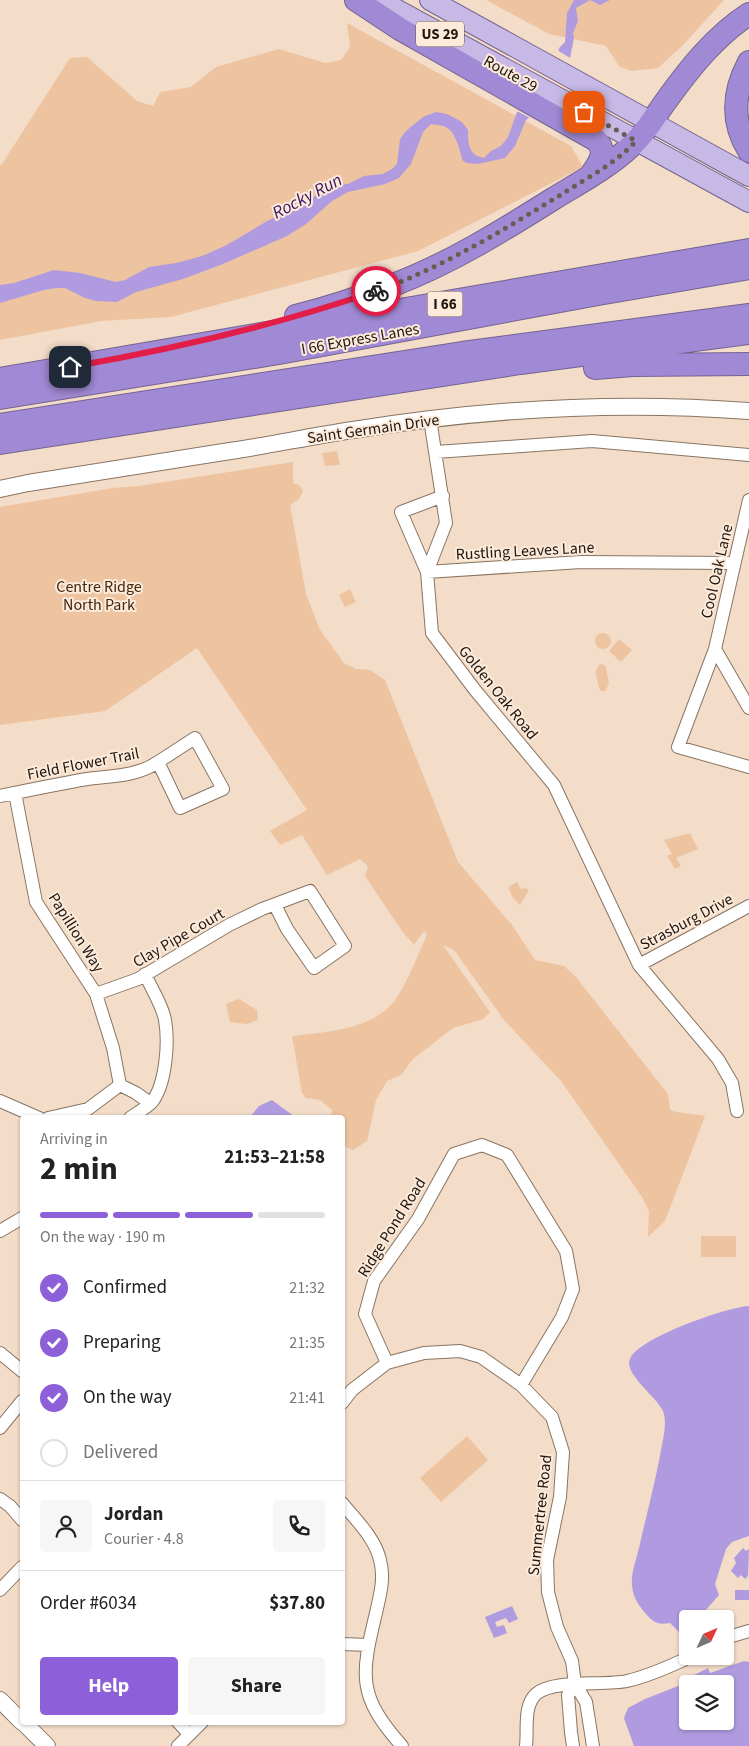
<!DOCTYPE html>
<html lang="en">
<head>
<meta charset="utf-8">
<style>
	:root { --surface:#fff; --page:#f6f6f6; --text:#222; --muted:#767676; --line:#e0e0e0; --accent:#8d5fd9 }
	body { margin:0; font-family:"Source Sans 3",sans-serif; background:var(--page); color:var(--text); height:100vh; display:flex; flex-direction:column; font-size:19px; white-space:nowrap }
	* { box-sizing:border-box; margin:0 }
	p { font-size:16px; color:var(--muted) }
	.icon { flex:none; width:28px; height:28px; fill:none; stroke:currentColor; stroke-width:2; stroke-linecap:round; stroke-linejoin:round }
	.map { position:relative; flex:1; overflow:hidden }
	.details { position:absolute; left:20px; top:1115px; width:325px; height:610px; display:flex; flex-direction:column; background:var(--surface); border-radius:5px; box-shadow:0 1px 4px #0004 }
	.details>* { flex:none }
	.needle { width:32px; rotate:46deg }
	.buttons { position:absolute; left:679px; top:1610px; display:grid; gap:10px }
	.buttons a { display:grid; place-items:center; width:55px; height:55px; border-radius:5px; background:var(--surface); box-shadow:0 1px 4px #0004; font-size:25px }
	.pin { position:absolute; display:grid; place-items:center; width:42px; height:42px; color:#fff; margin:-21px; border-radius:10px; box-shadow:0 2px 8px #0006 }
	.courier { position:absolute; display:grid; place-items:center; width:50px; height:50px; margin:-25px; border:4px solid #e11d48; border-radius:50%; background:#fff; color:#222; box-shadow:0 1px 6px #0007 }
	.summary em { font-style:normal; font-weight:700 }
	.summary div { display:flex; flex-direction:column-reverse }
	.summary { display:flex; align-items:center; justify-content:space-between; height:85px; padding:0 20px }
	h1 { font-size:32px; font-weight:700; line-height:38px }
	.bar { display:grid; grid-template-columns:repeat(4,1fr); gap:8px 5px; align-content:center; height:60px; padding:0 20px }
	.bar i { height:6px; border-radius:4px; background:var(--line) }
	.bar .on { background:var(--accent) }
	.bar p { grid-column:span 4 }
	.line { display:flex; align-items:center; gap:12px; padding:0 20px; border-top:1px solid var(--line) }
	.line div { flex:1 }
	.round { display:grid; place-items:center; flex:none; width:52px; height:52px; border-radius:5px; background:var(--page) }
	ol { padding:0 20px; list-style:none }
	li { display:flex; align-items:center; gap:15px; height:55px }
	li p { margin-inline-start:auto }
	li .icon { padding:5px; border-radius:50%; background:var(--accent); color:#fff; stroke-width:4 }
	li:last-child { color:var(--muted) }
	li i { width:28px; height:28px; border:2px solid var(--line); border-radius:50% }
	.cta { display:flex; gap:10px; margin-top:auto; padding:10px 20px }
	.cta a { flex:1; height:58px; border-radius:5px; background:var(--accent); color:#fff; font-size:20px; font-weight:700; line-height:58px; text-align:center }
	.cta a+a { background:var(--page); color:var(--text) }
	.map>svg:first-child { display:block }
</style>
</head>
<body>
<div class="map">
<svg width="749" height="1746" viewBox="0 0 749 1746">
	<rect width="100%" height="100%" fill="#f3dcc8"/>
	<path fill="#edc3a0" d="M 486,0 L 724,0 L 684,44 L 658,68 L 631,71 L 619,66 L 606,46 L 549,34 Z
		M 347,23 L 571,146 L 583,167 L 418,251 L 171,317 L 101,321 L 0,340 L 0,165 L 2,164 L 70,58 L 87,57 L 137,101 L 153,106 L 160,92 L 191,87 L 216,67 L 279,49 L 325,63 L 341,60 L 350,47 Z
		M 337,451 L 340,465 L 325,466 L 322,453 Z
		M 293,462 L 293,483 L 299,485 L 303,491 L 299,499 L 290,505 L 306,594 L 320,630 L 344,663 L 356,669 L 370,670 L 385,680 L 458,862 L 512,925 L 535,960 L 564,966 L 575,976 L 668,1094 L 670,1110 L 677,1112 L 705,1116 L 665,1221 L 648,1237 L 649,1211 L 642,1197 L 561,1081 L 504,1020 L 454,950 L 443,945 L 490,1012 L 483,1019 L 453,1028 L 413,1059 L 401,1075 L 387,1081 L 376,1100 L 367,1141 L 353,1150 L 346,1147 L 343,1142 L 342,1118 L 331,1117 L 332,1110 L 320,1100 L 306,1098 L 302,1093 L 292,1036 C 326,1032 376,1030 397,997 C 408,981 419,953 427,934 L 424,931 L 414,945 L 402,931 L 365,876 L 368,866 L 360,859 L 327,875 L 302,835 L 280,845 L 270,831 L 307,810 L 197,648 L 105,711 L 0,725 L 0,507 L 113,488 L 139,486 Z
		M 350,589 L 356,602 L 345,607 L 339,595 Z
		M595 641a8 8 0 1 1 16 0a8 8 0 1 1-16 0Z
		M 619,639 L 632,650 L 621,662 L 609,651 Z
		M 600,664 L 604,665 L 606,668 L 609,684 L 605,691 L 601,691 C 598,686 596,676 596,670 Z
		M 690,833 L 698,849 L 676,858 L 681,866 L 675,869 L 667,856 L 672,854 L 664,840 Z
		M 517,882 L 521,889 L 525,888 L 529,890 L 520,905 L 513,898 L 508,887 Z
		M 239,999 L 257,1010 L 258,1020 L 247,1024 L 230,1022 L 226,1004 Z
		M 701,1236 L 736,1236 L 736,1257 L 701,1257 Z
		M 467,1436 L 488,1460 L 441,1502 L 420,1478 Z"/>
	<path fill="#b09be0" fill-rule="evenodd" d="M 574,0 L 610,0 L 600,5 L 590,0 L 576,8 L 578,21 L 573,33 L 574,38 L 568,68 L 544,107 L 526,120 L 515,146 L 505,158 L 478,164 L 467,163 L 463,161 C 459,150 456,129 443,126 C 440,125 435,125 431,124 L 423,132 L 411,164 L 399,178 L 385,184 L 348,192 L 332,201 L 306,224 L 287,236 L 223,264 L 183,279 L 136,292 L 117,302 L 96,301 L 85,298 L 65,288 L 57,288 L 44,290 L 0,303 L 0,285 L 14,283 L 54,270 L 80,273 L 116,282 L 125,280 L 149,267 L 176,263 L 202,256 L 225,246 L 269,220 L 297,209 L 330,185 L 348,184 L 364,176 L 383,174 L 392,169 L 397,164 L 400,139 L 406,131 L 423,117 L 436,112 L 447,114 L 462,122 L 468,130 C 468,143 468,155 484,158 L 491,151 L 501,146 L 508,137 L 517,112 L 535,100 L 558,58 L 559,48 L 565,42 L 567,13 Z
		M 272,1100 L 295,1117 L 250,1117 L 259,1106 Z
		M 749,1306 L 749,1536 L 732,1542 L 726,1549 L 715,1584 L 719,1595 L 698,1619 L 688,1619 L 687,1633 L 682,1635 L 670,1623 C 659,1625 654,1623 647,1615 C 639,1606 633,1598 632,1585 C 631,1572 636,1561 639,1548 C 646,1517 654,1487 660,1456 C 662,1442 668,1424 663,1411 C 656,1396 623,1373 630,1359 C 638,1338 727,1307 749,1306 Z
		M 743,1548 L 746,1551 L 749,1549 L 748,1576 L 745,1579 L 741,1575 L 738,1578 L 731,1571 L 736,1563 L 734,1558 Z
		M 735,1590 L 749,1590 L 749,1600 L 735,1600 Z
		M 512,1606 L 518,1619 L 509,1623 L 506,1618 L 495,1622 L 497,1627 L 504,1625 L 507,1633 L 494,1638 L 485,1617 Z
		M 744,1661 L 749,1662 L 749,1746 L 634,1746 L 624,1718 L 628,1708 L 645,1699 L 696,1679 L 694,1675 L 708,1668 L 710,1673 ZM 688,1684 L 725,1684 L 725,1721 L 688,1721 Z"/>
	<path fill="#f3dcc8" d="M 557,50 L 572,59 L 570,69 L 546,109 L 532,119 L 515,110 L 536,94 L 555,63 Z"/>
	<g fill="none" stroke-linecap="round" stroke-linejoin="round">
		<g stroke="#897563" stroke-width="14">
			<path id="minor" d="M 430,419 L 446,523 L 427,572 L 432,633 L 475,690 L 554,785 L 639,965 L 718,1059 L 732,1083 L 737,1111
				M 436,452 L 592,441 L 749,455
				M 443,496 L 401,512 L 427,572 L 581,562 L 734,563
				M 749,500 L 715,649 L 678,747 L 749,767
				M 715,649 L 749,708
				M 15,793 L 36,902 L 96,994 L 113,1048 L 120,1085
				M 0,796 C 29,790 58,784 87,779 C 111,776 138,776 158,762 L 195,738 L 223,789 L 180,808 L 158,762
				M 639,965 L 749,906
				M 96,994 L 138,979 L 229,925 L 262,909 L 310,891 L 345,946 L 314,968 L 287,929 L 275,905
				M 120,1085 L 136,1093 L 150,1103
				M 0,1101 L 39,1118
				M 48,1118 L 88,1109 L 120,1085
				M 130,1118 C 137,1113 146,1108 152,1102 C 166,1084 169,1042 165,1020 C 163,1006 151,988 145,974
				M 0,1231 L 22,1218
				M 0,1353 L 22,1371
				M 387,1363 L 365,1314 L 374,1281 L 418,1219 L 454,1154 L 482,1145 L 507,1155 L 566,1251 L 573,1289 L 562,1317 L 521,1385
				M 342,1403 L 352,1390 L 387,1363 L 424,1353 L 460,1351 L 481,1357 L 521,1385 L 552,1417 L 563,1452 L 560,1497 L 547,1560 L 548,1592 L 557,1627 L 572,1661 L 575,1684 L 586,1702 L 593,1746
				M 0,1428 L 22,1401
				M 0,1499 L 10,1506 L 22,1520
				M 342,1503 C 356,1520 375,1538 380,1560 C 385,1578 380,1595 376,1613 C 361,1675 357,1696 402,1746
				M 0,1590 L 22,1567
				M 725,1638 L 749,1631
				M 342,1644 L 368,1645
				M 178,1722 L 189,1734
				M 178,1746 L 202,1722
				M 526,1746 C 528,1730 523,1706 536,1694 C 553,1679 604,1686 627,1681 C 649,1676 671,1666 692,1656
				M 573,1746 L 571,1732 L 568,1695 L 575,1684"/>
		</g>
		<g stroke="#897563" stroke-width="18">
			<path id="tertiary" d="M 0,489 L 28,483 C 95,473 162,462 230,451 C 271,445 312,436 353,430 C 483,409 617,401 749,411
				M 0,1700 L 22,1722
				M 23,1722 L 47,1746"/>
		</g>
		<g stroke="#746290" stroke-width="22">
			<path id="primary" d="M 379,0 L 749,202
				M 430,0 L 749,176"/>
		</g>
		<g stroke="#746290" stroke-width="24">
			<path id="motorway" d="M 356,0 L 400,29 L 596,140 C 608,152 599,163 591,175
				M 749,62 C 733,92 731,122 749,151
				M 296,316 C 328,308 361,297 393,285 C 449,264 502,231 553,199 C 579,183 609,167 631,146 C 645,134 655,116 666,101 C 689,69 715,36 749,14
				M 595,368 L 633,365 L 749,364
				M 0,379 L 749,250
				M 0,398 L 279,353 L 598,294 L 749,268
				M 0,425 L 462,353 L 749,315
				M 0,443 L 520,363 L 749,333"/>
		</g>
		<use href="#minor" stroke="#fff" stroke-width="12"/>
		<use href="#tertiary" stroke="#fff" stroke-width="16"/>
		<use href="#primary" stroke="#c7b9e6" stroke-width="20"/>
		<use href="#motorway" stroke="#a18ad5" stroke-width="22"/>
	</g>
	<g fill="none" stroke-linecap="round" stroke-linejoin="round">
		<path stroke="#695c50" stroke-width="5" stroke-dasharray="0 9" d="M 376,291 C 442,268 503,230 562,194 C 587,178 616,163 636,141 L 584,112"/>
		<path stroke="#e11d48" stroke-width="6" d="M 70,367 C 174,349 277,325 376,291"/>
	</g>
	<g text-anchor="middle" stroke-width="4" stroke-linejoin="round" paint-order="stroke">
		<g fill="#fdeada" stroke="#62564d" stroke-width="1">
			<rect x="416" y="21.5" width="48" height="25" rx="4"/>
			<rect x="427.5" y="291.5" width="35" height="25" rx="4"/>
		</g>
		<g font-size="15" font-weight="bold" fill="#1f1710">
			<text x="440" y="39">US 29</text>
			<text x="445" y="309">I 66</text>
		</g>
		<g font-size="16" fill="#1f1710" stroke="#fdeada">
			<text transform="translate(511 73) rotate(29)" y="6">Route 29</text>
			<text transform="translate(360 338) rotate(-10)" y="6">I 66 Express Lanes</text>
			<text transform="translate(373 428) rotate(-8)" y="6">Saint Germain Drive</text>
			<text transform="translate(525 550) rotate(-3)" y="6">Rustling Leaves Lane</text>
			<text transform="translate(716 571) rotate(-77)" y="6">Cool Oak Lane</text>
			<text transform="translate(499 692) rotate(51)" y="6">Golden Oak Road</text>
			<text transform="translate(83 763) rotate(-11)" y="6">Field Flower Trail</text>
			<text transform="translate(686 921) rotate(-28)" y="6">Strasburg Drive</text>
			<text transform="translate(77 932) rotate(58)" y="6">Papillion Way</text>
			<text transform="translate(178 937) rotate(-30)" y="6">Clay Pipe Court</text>
			<text transform="translate(391 1227) rotate(-58)" y="6">Ridge Pond Road</text>
			<text transform="translate(539 1515) rotate(-84)" y="6">Summertree Road</text>
		</g>
		<g font-size="16" fill="#40270f" stroke="#fdeada">
			<text x="99" y="592">Centre Ridge<tspan x="99" dy="18">North Park</tspan></text>
		</g>
		<g font-size="18" font-style="italic" fill="#391666" stroke="#fdeada">
			<text transform="translate(307 196) rotate(-28)" y="6">Rocky Run</text>
		</g>
	</g>
</svg>
<div class="buttons">
<a><svg class="needle" viewBox="-14 -14 28 28"><path d="M0-13l5 13h-10z" fill="#e53935"/><path d="M0 13l5-13h-10z" fill="#767676"/></svg></a>
<a><svg class="icon" aria-label="layers" viewBox="0 0 24 24"><path d="M12 4l9 5-9 5-9-5zM3 14l9 5 9-5"/></svg></a>
</div>
<div class="pin" style="left:584px;top:112px;background:#ea580c"><svg class="icon" aria-label="bag" viewBox="0 0 24 24"><path d="M5 8h14l-1 12H6zM9 8a3 3 0 0 1 6 0"/></svg></div>
<div class="pin" style="left:70px;top:367px;background:#1f2937"><svg class="icon" aria-label="home" viewBox="0 0 24 24"><path d="M3 11l9-7 9 7M6 9v11h12V9"/></svg></div>
<div class="courier" style="left:376px;top:291px"><svg class="icon" aria-label="bike" viewBox="0 0 24 24"><circle cx="6" cy="16" r="4"/><circle cx="18" cy="16" r="4"/><path d="M6 16l4-8h5l3 8M10 8l3 8H6M13 5h3"/></svg></div>
<section class="details">
<div class="summary"><div><h1>2 min</h1><p>Arriving in</p></div><em>21:53–21:58</em></div>
<div class="bar"><i class="on"></i><i class="on"></i><i class="on"></i><i></i><p>On the way · 190 m</p></div>
<ol>
<li><svg class="icon" aria-label="check" viewBox="0 0 24 24"><path d="M5 12l5 5 9-10"/></svg>Confirmed<p>21:32</p></li>
<li><svg class="icon" aria-label="check" viewBox="0 0 24 24"><path d="M5 12l5 5 9-10"/></svg>Preparing<p>21:35</p></li>
<li><svg class="icon" aria-label="check" viewBox="0 0 24 24"><path d="M5 12l5 5 9-10"/></svg>On the way<p>21:41</p></li>
<li><i></i>Delivered</li>
</ol>
<div class="line" style="height:90px"><a class="round"><svg class="icon" aria-label="person" viewBox="0 0 24 24"><circle cx="12" cy="8" r="4"/><path d="M4 21q1-7 8-7t8 7"/></svg></a><div><b>Jordan</b><p>Courier · 4.8</p></div><a class="round"><svg class="icon" aria-label="phone" viewBox="0 0 24 24"><path d="M5 4h4l2 5-3 2q2 4 5 5l2-3 5 2v4C11 20 4 13 5 4z"/></svg></a></div>
<div class="line" style="height:65px"><div>Order #6034</div><b>$37.80</b></div>
<div class="cta"><a>Help</a><a>Share</a></div>
</section>
</div>
</body>
</html>
